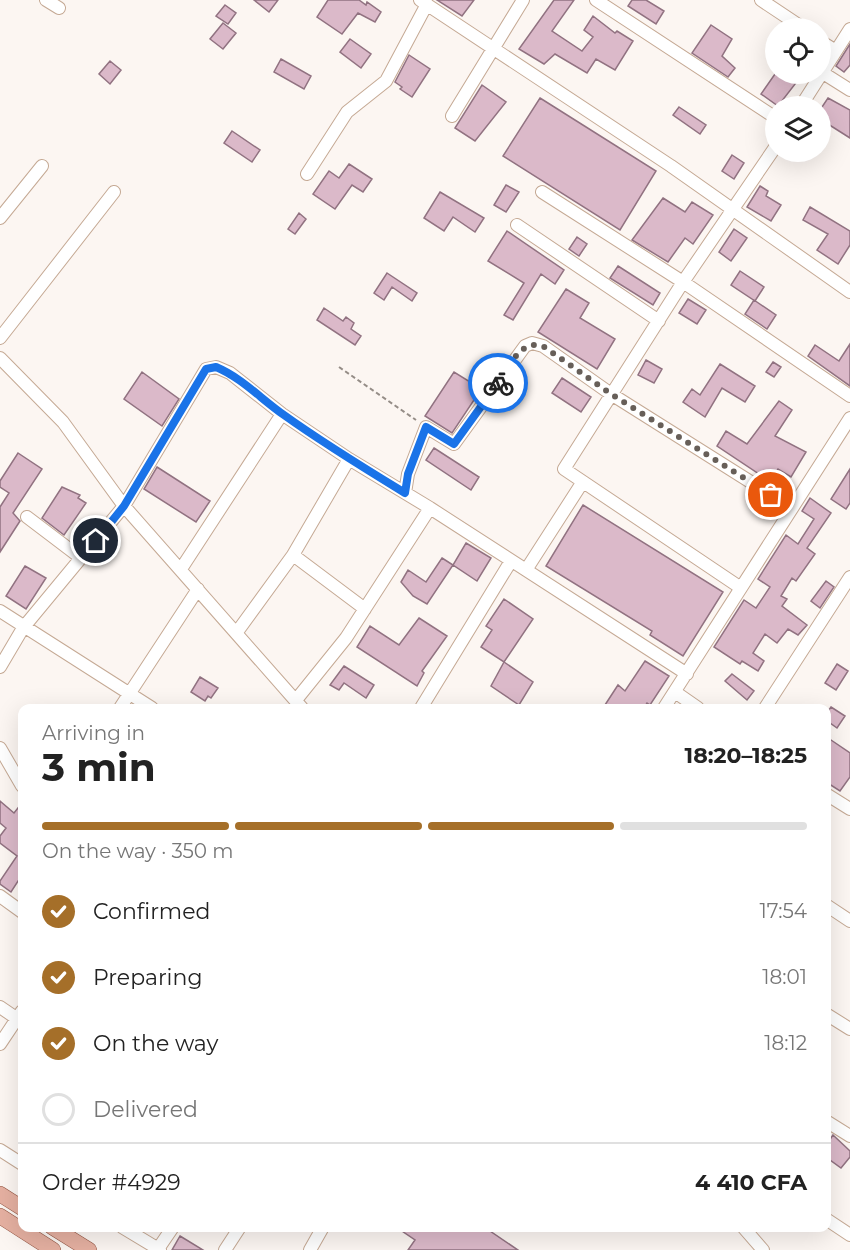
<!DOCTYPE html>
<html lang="en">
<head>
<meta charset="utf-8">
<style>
	:root { --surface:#fff; --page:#f2f2f2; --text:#222; --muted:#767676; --line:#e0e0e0; --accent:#a56f29 }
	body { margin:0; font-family:Montserrat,sans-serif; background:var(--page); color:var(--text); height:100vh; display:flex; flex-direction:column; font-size:22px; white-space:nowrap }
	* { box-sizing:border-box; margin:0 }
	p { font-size:20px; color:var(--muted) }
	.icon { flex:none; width:33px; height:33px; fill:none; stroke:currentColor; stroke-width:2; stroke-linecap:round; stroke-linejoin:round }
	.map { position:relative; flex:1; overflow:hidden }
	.details { position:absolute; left:18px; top:704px; width:813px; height:528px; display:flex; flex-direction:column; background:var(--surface); border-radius:12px; box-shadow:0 6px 24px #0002 }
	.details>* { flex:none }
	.tools { position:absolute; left:765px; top:18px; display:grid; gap:12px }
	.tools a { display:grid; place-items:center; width:66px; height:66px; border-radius:50%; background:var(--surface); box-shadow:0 6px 24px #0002; font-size:30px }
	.pin { position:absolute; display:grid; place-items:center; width:51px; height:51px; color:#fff; margin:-26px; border:3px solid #fff; border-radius:50%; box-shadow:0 2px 6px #0007 }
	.courier { position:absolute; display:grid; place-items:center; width:60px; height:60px; margin:-30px; border:4px solid #1a73e8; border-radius:50%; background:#fff; color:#222; box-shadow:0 2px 8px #0007 }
	.overview em { font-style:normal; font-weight:700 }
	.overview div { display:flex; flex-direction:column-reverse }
	.overview { display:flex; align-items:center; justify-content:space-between; height:102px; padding:0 24px }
	h1 { font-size:39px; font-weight:700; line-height:45px }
	.bar { display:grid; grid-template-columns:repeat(4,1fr); gap:9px 6px; align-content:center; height:72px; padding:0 24px }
	.bar i { height:8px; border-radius:4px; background:var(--line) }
	.bar .selected { background:var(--accent) }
	.bar p { grid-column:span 4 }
	.line { display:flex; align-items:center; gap:15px; padding:0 24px; border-top:2px solid var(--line) }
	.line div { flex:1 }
	ol { padding:0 24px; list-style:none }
	li { display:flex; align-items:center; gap:18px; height:66px }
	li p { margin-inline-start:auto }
	li .icon { padding:6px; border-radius:50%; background:var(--accent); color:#fff; stroke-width:4 }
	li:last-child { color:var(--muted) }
	li i { width:33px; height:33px; border:3px solid var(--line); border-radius:50% }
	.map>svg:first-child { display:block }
</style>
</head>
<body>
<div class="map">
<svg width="850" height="1250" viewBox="0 0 850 1250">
	<rect width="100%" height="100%" fill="#fcf6f2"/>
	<path fill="#dbb9c9" stroke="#917281" stroke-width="1.5" d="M 254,0 L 278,0 L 269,12 Z
		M 328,0 L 359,0 L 366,5 L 367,2 L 381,12 L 375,22 L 358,13 L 342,34 L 317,17 Z
		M 437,0 L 474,0 L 462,16 Z
		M 554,0 L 574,0 L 552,31 L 582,51 L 593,37 L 584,30 L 593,16 L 615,33 L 617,31 L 633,41 L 615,70 L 596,59 L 587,73 L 555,54 L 544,64 L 519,49 Z
		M 632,0 L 646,0 L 664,11 L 656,24 L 628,6 Z
		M 225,5 L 236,13 L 228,24 L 216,16 Z
		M 223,23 L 236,33 L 223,49 L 210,39 Z
		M 711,25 L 732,39 L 722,56 L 735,68 L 728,77 L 692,53 Z
		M 350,39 L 371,54 L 361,68 L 340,52 Z
		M 850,44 L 850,65 L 844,72 L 836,66 Z
		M 409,55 L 430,69 L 412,97 L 400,89 L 402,87 L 395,82 Z
		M 281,59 L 311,76 L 304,89 L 274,72 Z
		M 110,61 L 121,70 L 110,84 L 99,74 Z
		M 775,74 L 792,74 L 799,79 L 778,106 L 761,94 Z
		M 482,85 L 506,102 L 475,141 L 455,128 Z
		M 540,98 L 656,171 L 620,230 L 503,156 Z
		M 828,98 L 850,110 L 850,138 L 820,119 L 820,110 Z
		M 679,107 L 706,125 L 700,134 L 673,115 Z
		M 232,131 L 260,150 L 252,162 L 224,143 Z
		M 732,155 L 744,163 L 734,179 L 722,171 Z
		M 349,164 L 372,179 L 363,192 L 352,185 L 335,209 L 313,194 L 329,171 L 339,178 Z
		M 506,185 L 519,192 L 506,212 L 494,205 Z
		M 760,186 L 768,191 L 766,196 L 781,205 L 771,221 L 747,207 Z
		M 440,192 L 484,218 L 475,232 L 453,217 L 444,231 L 424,218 Z
		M 663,198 L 685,212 L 692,202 L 713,215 L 693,244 L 685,238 L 668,262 L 632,240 Z
		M 810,207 L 850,231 L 850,245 L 838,264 L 817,250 L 828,234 L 803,220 Z
		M 299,213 L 306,219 L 295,234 L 288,229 Z
		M 734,229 L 747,238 L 731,261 L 719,252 Z
		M 507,231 L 564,270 L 555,284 L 541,274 L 513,320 L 504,315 L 524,283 L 488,261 Z
		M 577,237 L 587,244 L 579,256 L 569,249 Z
		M 618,266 L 660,293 L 653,305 L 610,278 Z
		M 740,271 L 764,287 L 755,301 L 731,285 Z
		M 387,273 L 417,293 L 412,301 L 392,287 L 384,300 L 374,293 Z
		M 566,289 L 589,303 L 580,318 L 615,339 L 597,369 L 538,332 Z
		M 688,299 L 706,310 L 697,324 L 679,313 Z
		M 754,300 L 776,315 L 767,329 L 745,314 Z
		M 324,308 L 343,321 L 346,317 L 354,323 L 351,329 L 361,336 L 355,345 L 317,320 Z
		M 850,344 L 850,386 L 808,356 L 815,345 L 839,361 Z
		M 646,360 L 662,369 L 654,383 L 638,375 Z
		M 773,362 L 781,367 L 774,377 L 766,372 Z
		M 720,364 L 755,386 L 745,402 L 722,388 L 705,417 L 683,402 L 692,389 L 700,395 Z
		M 478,369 L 490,376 L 452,433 L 425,416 L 454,372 L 470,382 Z
		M 142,372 L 179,399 L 162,426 L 124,399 Z
		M 562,378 L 591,397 L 581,412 L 552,393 Z
		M 779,401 L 792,410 L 775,436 L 806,452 L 791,477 L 778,469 L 771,482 L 717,446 L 726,431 L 747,444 Z
		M 434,448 L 479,477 L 471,490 L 426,460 Z
		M 18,453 L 42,469 L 13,513 L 20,521 L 0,552 L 0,507 L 9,493 L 0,487 L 0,481 Z
		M 157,467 L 210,501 L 196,522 L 144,489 Z
		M 850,469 L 850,503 L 846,509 L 831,499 Z
		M 62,487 L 80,495 L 78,498 L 86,503 L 64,535 L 42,518 Z
		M 810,498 L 831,513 L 807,548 L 815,554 L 796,581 L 792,578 L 781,596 L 787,599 L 782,606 L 807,625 L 798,635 L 788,629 L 777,643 L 765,634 L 753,653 L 764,661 L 758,671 L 742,661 L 740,664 L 714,647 L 744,600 L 756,608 L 770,587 L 758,579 L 786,535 L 798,544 L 814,519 L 802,511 Z
		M 583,505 L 723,592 L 683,656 L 650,635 L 652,631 L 546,566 Z
		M 466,543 L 491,558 L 477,581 L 453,565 Z
		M 442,558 L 453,565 L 427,604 L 413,596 L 401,582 L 408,570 L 426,582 Z
		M 25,566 L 46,578 L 26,609 L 6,596 Z
		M 826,581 L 834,587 L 820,608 L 811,601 Z
		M 504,599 L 533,619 L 504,662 L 481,647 L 492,630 L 486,626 Z
		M 419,618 L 447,636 L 422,671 L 424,673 L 417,686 L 357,647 L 370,626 L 399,645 Z
		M 645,661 L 669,676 L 650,705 L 647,703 L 644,708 L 603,708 L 618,685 L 625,691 Z
		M 504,662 L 533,682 L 519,705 L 491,686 Z
		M 837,664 L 848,671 L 836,690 L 825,683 Z
		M 344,666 L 374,685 L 366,698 L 344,683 L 339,690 L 330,685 Z
		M 732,674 L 754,691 L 747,700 L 725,681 Z
		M 200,677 L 218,688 L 211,698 L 208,696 L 205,701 L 191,692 Z
		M 831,707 L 845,716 L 837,728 L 826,720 L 826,714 Z
		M 831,740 L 850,753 L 850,777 L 840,791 L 826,782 L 826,746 Z
		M 0,801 L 14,813 L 22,803 L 22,875 L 11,892 L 0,884 L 0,881 L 17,856 L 0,843 L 0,836 L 6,828 L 0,823 Z
		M 833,1135 L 850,1151 L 850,1157 L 841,1168 L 826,1157 L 826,1145 Z
		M 396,1227 L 484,1227 L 518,1250 L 408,1250 L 415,1240 Z
		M 180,1236 L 203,1250 L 172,1250 Z"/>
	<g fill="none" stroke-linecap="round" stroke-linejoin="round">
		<g stroke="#c5a994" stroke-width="14">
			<path id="minor" d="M 46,0 L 59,8
				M 420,0 L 671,166 L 850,292
				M 596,0 L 776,118
				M 761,0 L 803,28
				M 820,41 L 836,51
				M 823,73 L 850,90
				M 801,106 L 850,29
				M 452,116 L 523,0
				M 307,174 L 347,112 L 386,81 L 427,4
				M 542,192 L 683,282 L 850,396
				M 0,218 L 42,166
				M 517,225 L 659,321
				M 0,338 L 114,192
				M 0,358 L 63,422 L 124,506 L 302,708
				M 405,493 L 408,474 L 426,427 L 454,444 L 525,346 L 532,343 L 543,346 L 611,394 L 792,508
				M 27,517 L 81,558
				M 293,555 L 365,609
				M 181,569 L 282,414
				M 526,570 L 582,483
				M 741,588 L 564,469 L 683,282 L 776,146
				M 0,611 L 152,708
				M 237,632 L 293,555 L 349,459
				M 0,667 L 23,628 L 124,506 L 206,369 L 216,367 L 230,373 L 282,414 L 349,459 L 430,508 L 687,674
				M 675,692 L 698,708
				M 296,700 L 346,638 L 430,508
				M 120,708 L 198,589
				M 421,708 L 511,561
				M 664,708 L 850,418
				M 765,708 L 850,577
				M 0,748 L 22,786
				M 826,794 L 850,809
				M 0,896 L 22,912
				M 826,905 L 850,921
				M 0,1007 L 22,1022
				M 826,1014 L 850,1029
				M 0,1044 L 22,1011
				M 826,1121 L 850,1136
				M 0,1150 L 22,1164
				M 826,1219 L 850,1235
				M 122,1227 L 160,1250
				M 743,1227 L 763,1250
				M 158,1249 L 173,1227
				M 225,1250 L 240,1227
				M 310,1250 L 323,1227"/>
		</g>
		<g stroke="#925542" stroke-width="16">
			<path id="major" d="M 0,1194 L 22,1208
				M 0,1216 L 53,1250
				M 52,1227 L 89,1250"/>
		</g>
		<path stroke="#958d87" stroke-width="2" stroke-dasharray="4.5 3" stroke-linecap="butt" d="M 339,367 L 416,420"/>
		<use href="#minor" stroke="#fff" stroke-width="12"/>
		<use href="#major" stroke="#e5b0a1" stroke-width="15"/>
	</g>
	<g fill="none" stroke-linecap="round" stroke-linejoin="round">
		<path stroke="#675f59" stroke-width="6" stroke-dasharray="0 10.8" d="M 498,383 C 510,366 520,339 543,346 L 611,394 L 771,495"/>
		<path stroke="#1a73e8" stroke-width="8" d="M 96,541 L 124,506 L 206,369 L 216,367 C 242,378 261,399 284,415 C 323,443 364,468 405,493 L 408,474 L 426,427 L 454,444 L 498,383"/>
	</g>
</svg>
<div class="tools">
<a><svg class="icon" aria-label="locate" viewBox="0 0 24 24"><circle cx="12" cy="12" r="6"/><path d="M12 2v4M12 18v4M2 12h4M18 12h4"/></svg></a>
<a><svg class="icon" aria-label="layers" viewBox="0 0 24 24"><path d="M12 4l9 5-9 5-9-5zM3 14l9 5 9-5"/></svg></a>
</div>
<div class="pin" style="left:771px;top:495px;background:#ea580c"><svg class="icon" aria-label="bag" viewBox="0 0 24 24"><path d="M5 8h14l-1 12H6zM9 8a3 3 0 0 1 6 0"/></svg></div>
<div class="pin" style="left:96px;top:541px;background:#1f2937"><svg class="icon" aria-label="home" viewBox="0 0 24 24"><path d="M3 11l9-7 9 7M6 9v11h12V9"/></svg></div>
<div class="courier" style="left:498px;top:383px"><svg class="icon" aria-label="bike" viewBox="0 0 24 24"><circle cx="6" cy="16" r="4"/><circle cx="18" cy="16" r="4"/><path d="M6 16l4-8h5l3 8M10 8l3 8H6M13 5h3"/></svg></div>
<section class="details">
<div class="overview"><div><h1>3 min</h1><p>Arriving in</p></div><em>18:20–18:25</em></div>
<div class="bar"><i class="selected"></i><i class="selected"></i><i class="selected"></i><i></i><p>On the way · 350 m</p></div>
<ol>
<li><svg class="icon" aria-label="check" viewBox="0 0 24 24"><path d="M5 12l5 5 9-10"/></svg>Confirmed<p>17:54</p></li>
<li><svg class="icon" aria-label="check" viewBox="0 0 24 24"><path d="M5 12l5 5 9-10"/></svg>Preparing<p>18:01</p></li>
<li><svg class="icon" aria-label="check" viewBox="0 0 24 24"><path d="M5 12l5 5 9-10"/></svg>On the way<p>18:12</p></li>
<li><i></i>Delivered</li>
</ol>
<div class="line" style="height:78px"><div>Order #4929</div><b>4 410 CFA</b></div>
</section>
</div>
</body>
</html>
